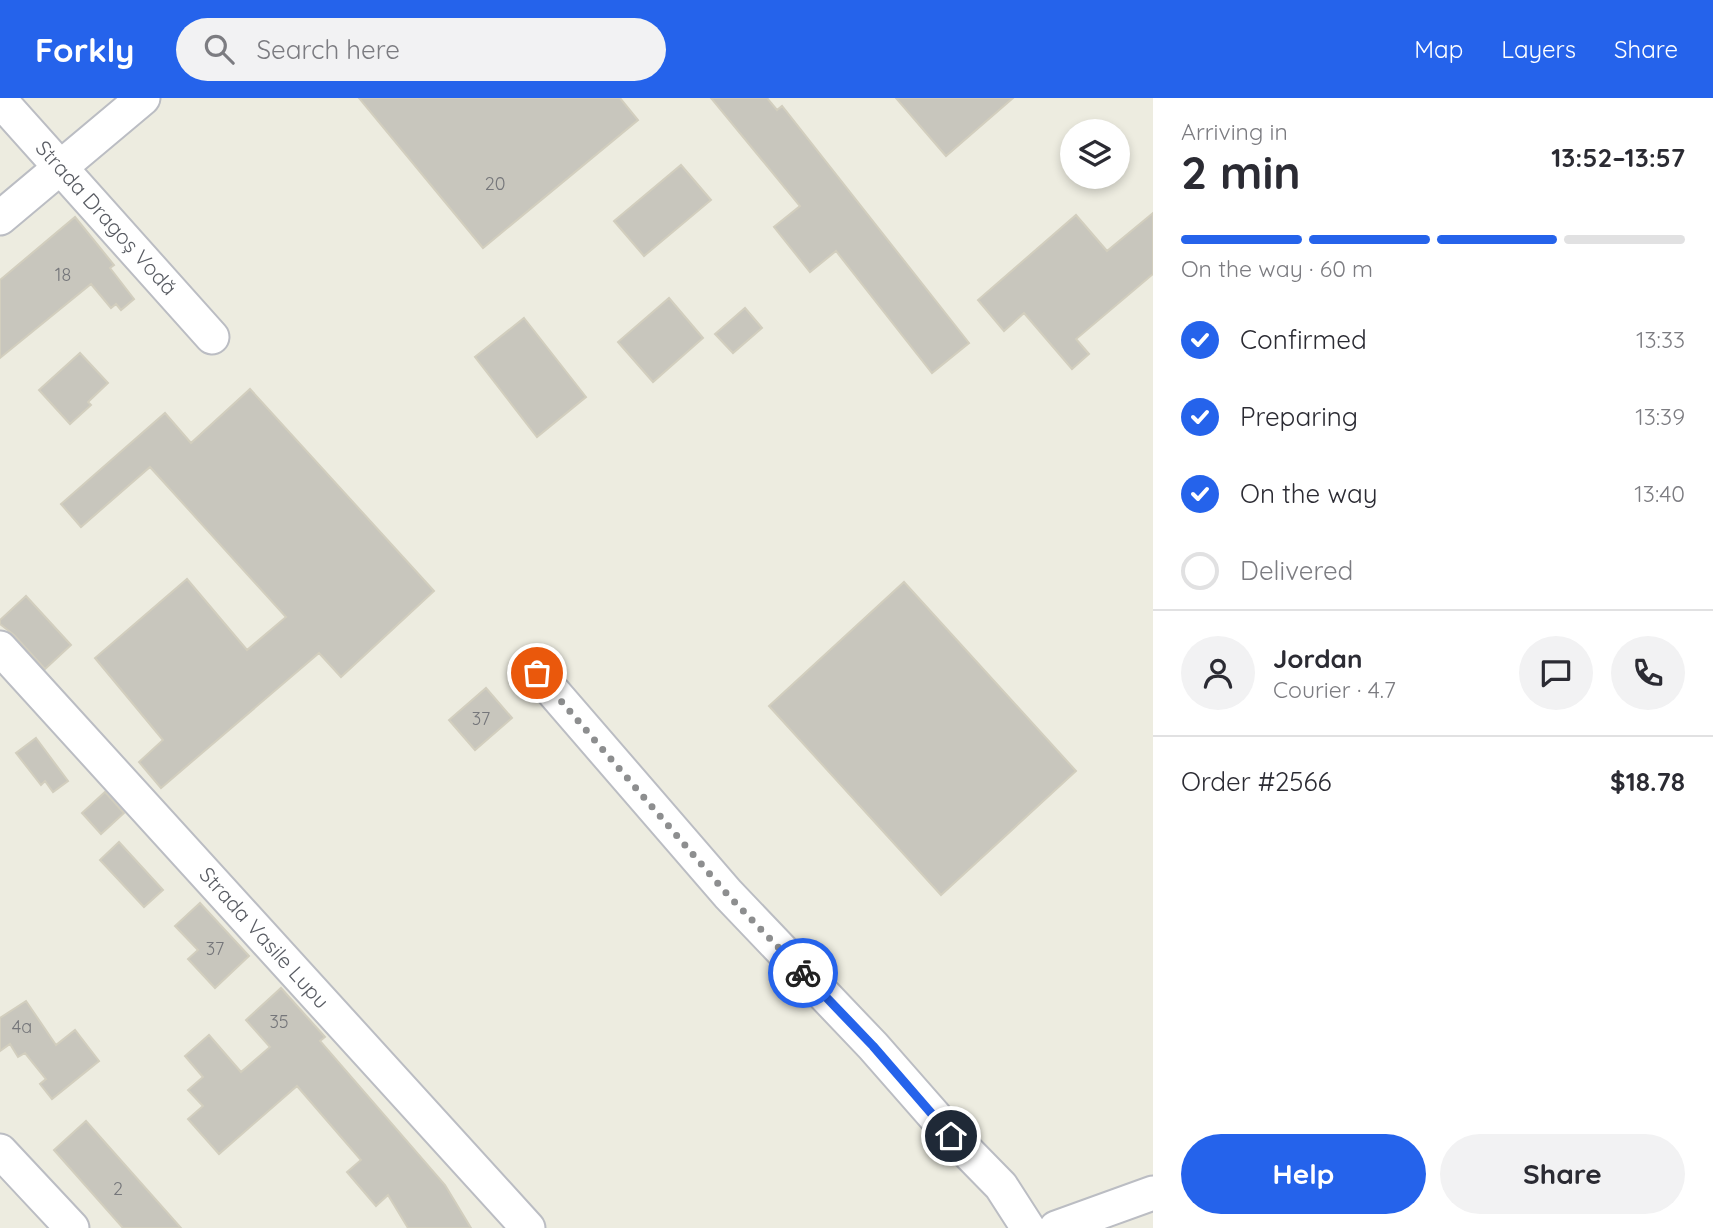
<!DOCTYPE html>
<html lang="en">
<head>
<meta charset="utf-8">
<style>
	:root { --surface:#fff; --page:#f2f2f3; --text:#2b2b33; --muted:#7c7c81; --line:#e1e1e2; --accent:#2563eb }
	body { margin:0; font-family:Quicksand,sans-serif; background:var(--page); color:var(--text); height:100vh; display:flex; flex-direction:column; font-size:26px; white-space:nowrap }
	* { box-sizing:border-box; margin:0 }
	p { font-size:23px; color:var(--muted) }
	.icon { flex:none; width:38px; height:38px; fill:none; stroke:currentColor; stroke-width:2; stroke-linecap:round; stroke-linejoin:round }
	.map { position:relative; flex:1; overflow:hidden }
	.panel { display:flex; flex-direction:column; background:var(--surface); width:560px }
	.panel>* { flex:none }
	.tools { position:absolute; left:1060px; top:21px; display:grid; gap:14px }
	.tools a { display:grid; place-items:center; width:70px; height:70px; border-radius:50%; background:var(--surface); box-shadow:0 4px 10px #0003; font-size:35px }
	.pin { position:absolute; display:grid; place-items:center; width:60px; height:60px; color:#fff; margin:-30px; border:4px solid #fff; border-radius:50%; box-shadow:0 2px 7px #0007 }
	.courier { position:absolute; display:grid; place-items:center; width:70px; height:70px; margin:-35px; border:5px solid #2563eb; border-radius:50%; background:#fff; color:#222; box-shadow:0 2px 9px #0007 }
	.headline em { font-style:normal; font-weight:800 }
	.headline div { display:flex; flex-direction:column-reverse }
	.headline { display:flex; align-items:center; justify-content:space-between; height:119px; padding:0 28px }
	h1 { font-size:46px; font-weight:800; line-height:52px }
	.bar { display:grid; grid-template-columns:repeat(4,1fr); gap:10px 7px; align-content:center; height:84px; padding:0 28px }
	.bar i { height:9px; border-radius:5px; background:var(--line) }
	.bar .current { background:var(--accent) }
	.bar p { grid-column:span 4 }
	.line { display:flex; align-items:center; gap:18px; padding:0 28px; border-top:2px solid var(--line) }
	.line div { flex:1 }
	.round { display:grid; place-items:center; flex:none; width:74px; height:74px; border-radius:37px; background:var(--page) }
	ol { padding:0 28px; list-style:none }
	li { display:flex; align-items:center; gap:21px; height:77px }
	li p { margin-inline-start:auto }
	li .icon { padding:7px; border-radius:50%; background:var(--accent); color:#fff; stroke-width:4 }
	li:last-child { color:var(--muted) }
	li i { width:38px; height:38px; border:4px solid var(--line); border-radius:50% }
	.action { display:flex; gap:14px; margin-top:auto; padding:14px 28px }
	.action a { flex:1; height:80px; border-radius:42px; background:var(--accent); color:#fff; font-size:28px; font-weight:800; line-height:80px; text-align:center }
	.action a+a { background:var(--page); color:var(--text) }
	header { display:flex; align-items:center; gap:42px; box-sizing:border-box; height:98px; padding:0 35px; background:var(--accent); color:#fff }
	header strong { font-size:33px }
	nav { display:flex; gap:38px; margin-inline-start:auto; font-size:24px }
	.search { width:490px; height:63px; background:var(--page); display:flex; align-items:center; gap:18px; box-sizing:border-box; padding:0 24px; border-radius:38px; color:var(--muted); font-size:26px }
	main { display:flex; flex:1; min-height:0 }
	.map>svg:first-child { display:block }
</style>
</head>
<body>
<header>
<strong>Forkly</strong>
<div class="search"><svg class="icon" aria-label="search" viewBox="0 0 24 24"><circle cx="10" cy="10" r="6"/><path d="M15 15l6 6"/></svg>Search here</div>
<nav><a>Map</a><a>Layers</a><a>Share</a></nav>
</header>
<main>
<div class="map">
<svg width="1153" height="1130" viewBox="0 0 1153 1130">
	<rect width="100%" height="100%" fill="#edece0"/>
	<path fill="#c8c6bd" stroke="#d2cebe" stroke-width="2" d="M 359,0 L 620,0 L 638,22 L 483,150 Z
		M 711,0 L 767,0 L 777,12 L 782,8 L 969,245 L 932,275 L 836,153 L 810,174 L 774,129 L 800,108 Z
		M 896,0 L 1013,0 L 946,58 Z
		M 681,67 L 711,102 L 644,158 L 614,123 Z
		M 1153,115 L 1153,176 L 1076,241 L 1089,256 L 1072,271 L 1024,215 L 1004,233 L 978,202 L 1076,117 L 1107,153 Z
		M 75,119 L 114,167 L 110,170 L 134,201 L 121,212 L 116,206 L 111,210 L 91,186 L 0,260 L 0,182 Z
		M 669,200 L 703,240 L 653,284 L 618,244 Z
		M 745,210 L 762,230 L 733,255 L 715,236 Z
		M 524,220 L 586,299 L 537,339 L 475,259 Z
		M 80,255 L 108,285 L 88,304 L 91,307 L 70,326 L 39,292 Z
		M 250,291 L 434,493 L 341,579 L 319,555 L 161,690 L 139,664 L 163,642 L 95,560 L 187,481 L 247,552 L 286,519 L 150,369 L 81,429 L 61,406 L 165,315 L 191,345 Z
		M 904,484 L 1076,673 L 941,797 L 769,608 Z
		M 26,498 L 71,547 L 45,571 L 14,537 L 0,526 L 0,522 Z
		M 486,590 L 512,620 L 475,652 L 449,622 Z
		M 36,640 L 68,683 L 53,694 L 45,683 L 41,687 L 16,655 Z
		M 105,694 L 124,715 L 101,736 L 82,715 Z
		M 119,744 L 163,792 L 144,809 L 100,762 Z
		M 200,805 L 249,858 L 215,890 L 188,861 L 198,852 L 175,828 Z
		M 281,890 L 325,939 L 320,943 L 445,1087 L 471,1130 L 408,1130 L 388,1097 L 376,1108 L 347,1074 L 361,1062 L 297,988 L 219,1056 L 188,1021 L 203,1008 L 188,992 L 203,979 L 185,958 L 209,937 L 241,974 L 270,949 L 246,922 Z
		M 26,903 L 56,947 L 75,932 L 99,963 L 52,1001 L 40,986 L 46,981 L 25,955 L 18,959 L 10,946 L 0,953 L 0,920 Z
		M 86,1023 L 181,1130 L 123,1130 L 54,1052 Z"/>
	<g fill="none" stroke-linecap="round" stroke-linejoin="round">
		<g stroke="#bbbdc3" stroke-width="37">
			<path id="minor" d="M 0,2 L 212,239
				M 0,120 L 143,0
				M 0,550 L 528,1130
				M 537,575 L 728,796 L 873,948 L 952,1038 L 1001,1088 L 1028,1130
				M 0,1053 L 72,1130
				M 1056,1130 L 1153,1095"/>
		</g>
		<use href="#minor" stroke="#fff" stroke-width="33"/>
	</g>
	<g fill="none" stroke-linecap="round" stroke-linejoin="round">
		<path stroke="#8d8e8f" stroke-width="7" stroke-dasharray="0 12.6" d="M 537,575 L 727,796 L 803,875"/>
		<path stroke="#2563eb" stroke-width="9" d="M 803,875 L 873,948 L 951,1038"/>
	</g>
	<g text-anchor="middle" stroke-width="5" stroke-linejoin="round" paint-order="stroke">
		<g font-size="18" fill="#75767a">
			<text x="495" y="92">20</text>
			<text x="63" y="183">18</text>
			<text x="481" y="627">37</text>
			<text x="215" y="857">37</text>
			<text x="279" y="930">35</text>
			<text x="22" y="935">4a</text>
			<text x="118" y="1097">2</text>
		</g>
		<g font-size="21" fill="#595c63" stroke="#fff">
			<text transform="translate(106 120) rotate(48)" y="7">Strada Dragoș Vodă</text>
			<text transform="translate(264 840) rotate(48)" y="7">Strada Vasile Lupu</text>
		</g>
	</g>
</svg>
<div class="tools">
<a><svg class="icon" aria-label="layers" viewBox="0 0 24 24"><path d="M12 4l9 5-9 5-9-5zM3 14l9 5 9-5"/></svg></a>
</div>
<div class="pin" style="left:537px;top:575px;background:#ea580c"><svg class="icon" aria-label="bag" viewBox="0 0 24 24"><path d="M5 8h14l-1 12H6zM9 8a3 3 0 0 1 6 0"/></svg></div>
<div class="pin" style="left:951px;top:1038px;background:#1f2937"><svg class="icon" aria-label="home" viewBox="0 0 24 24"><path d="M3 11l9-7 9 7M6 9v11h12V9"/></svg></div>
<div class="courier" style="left:803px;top:875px"><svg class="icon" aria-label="bike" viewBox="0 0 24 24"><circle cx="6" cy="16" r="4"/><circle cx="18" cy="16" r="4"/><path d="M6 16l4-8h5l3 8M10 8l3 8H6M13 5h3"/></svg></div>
</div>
<section class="panel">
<div class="headline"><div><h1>2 min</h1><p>Arriving in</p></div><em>13:52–13:57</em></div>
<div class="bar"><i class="current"></i><i class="current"></i><i class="current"></i><i></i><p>On the way · 60 m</p></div>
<ol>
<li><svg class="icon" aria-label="check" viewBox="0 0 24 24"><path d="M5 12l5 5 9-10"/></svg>Confirmed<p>13:33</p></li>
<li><svg class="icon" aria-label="check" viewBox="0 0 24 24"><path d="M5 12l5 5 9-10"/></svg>Preparing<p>13:39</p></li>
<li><svg class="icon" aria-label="check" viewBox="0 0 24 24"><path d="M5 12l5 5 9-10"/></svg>On the way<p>13:40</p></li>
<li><i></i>Delivered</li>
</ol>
<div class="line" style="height:126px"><a class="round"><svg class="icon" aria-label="person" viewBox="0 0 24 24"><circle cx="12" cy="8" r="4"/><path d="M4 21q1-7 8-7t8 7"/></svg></a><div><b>Jordan</b><p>Courier · 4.7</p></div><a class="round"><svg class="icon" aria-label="chat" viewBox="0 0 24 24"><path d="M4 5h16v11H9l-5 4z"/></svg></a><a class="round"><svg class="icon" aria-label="phone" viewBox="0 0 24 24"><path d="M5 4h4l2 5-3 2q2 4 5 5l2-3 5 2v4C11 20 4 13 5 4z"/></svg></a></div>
<div class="line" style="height:91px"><div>Order #2566</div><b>$18.78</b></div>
<div class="action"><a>Help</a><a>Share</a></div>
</section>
</main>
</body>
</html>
